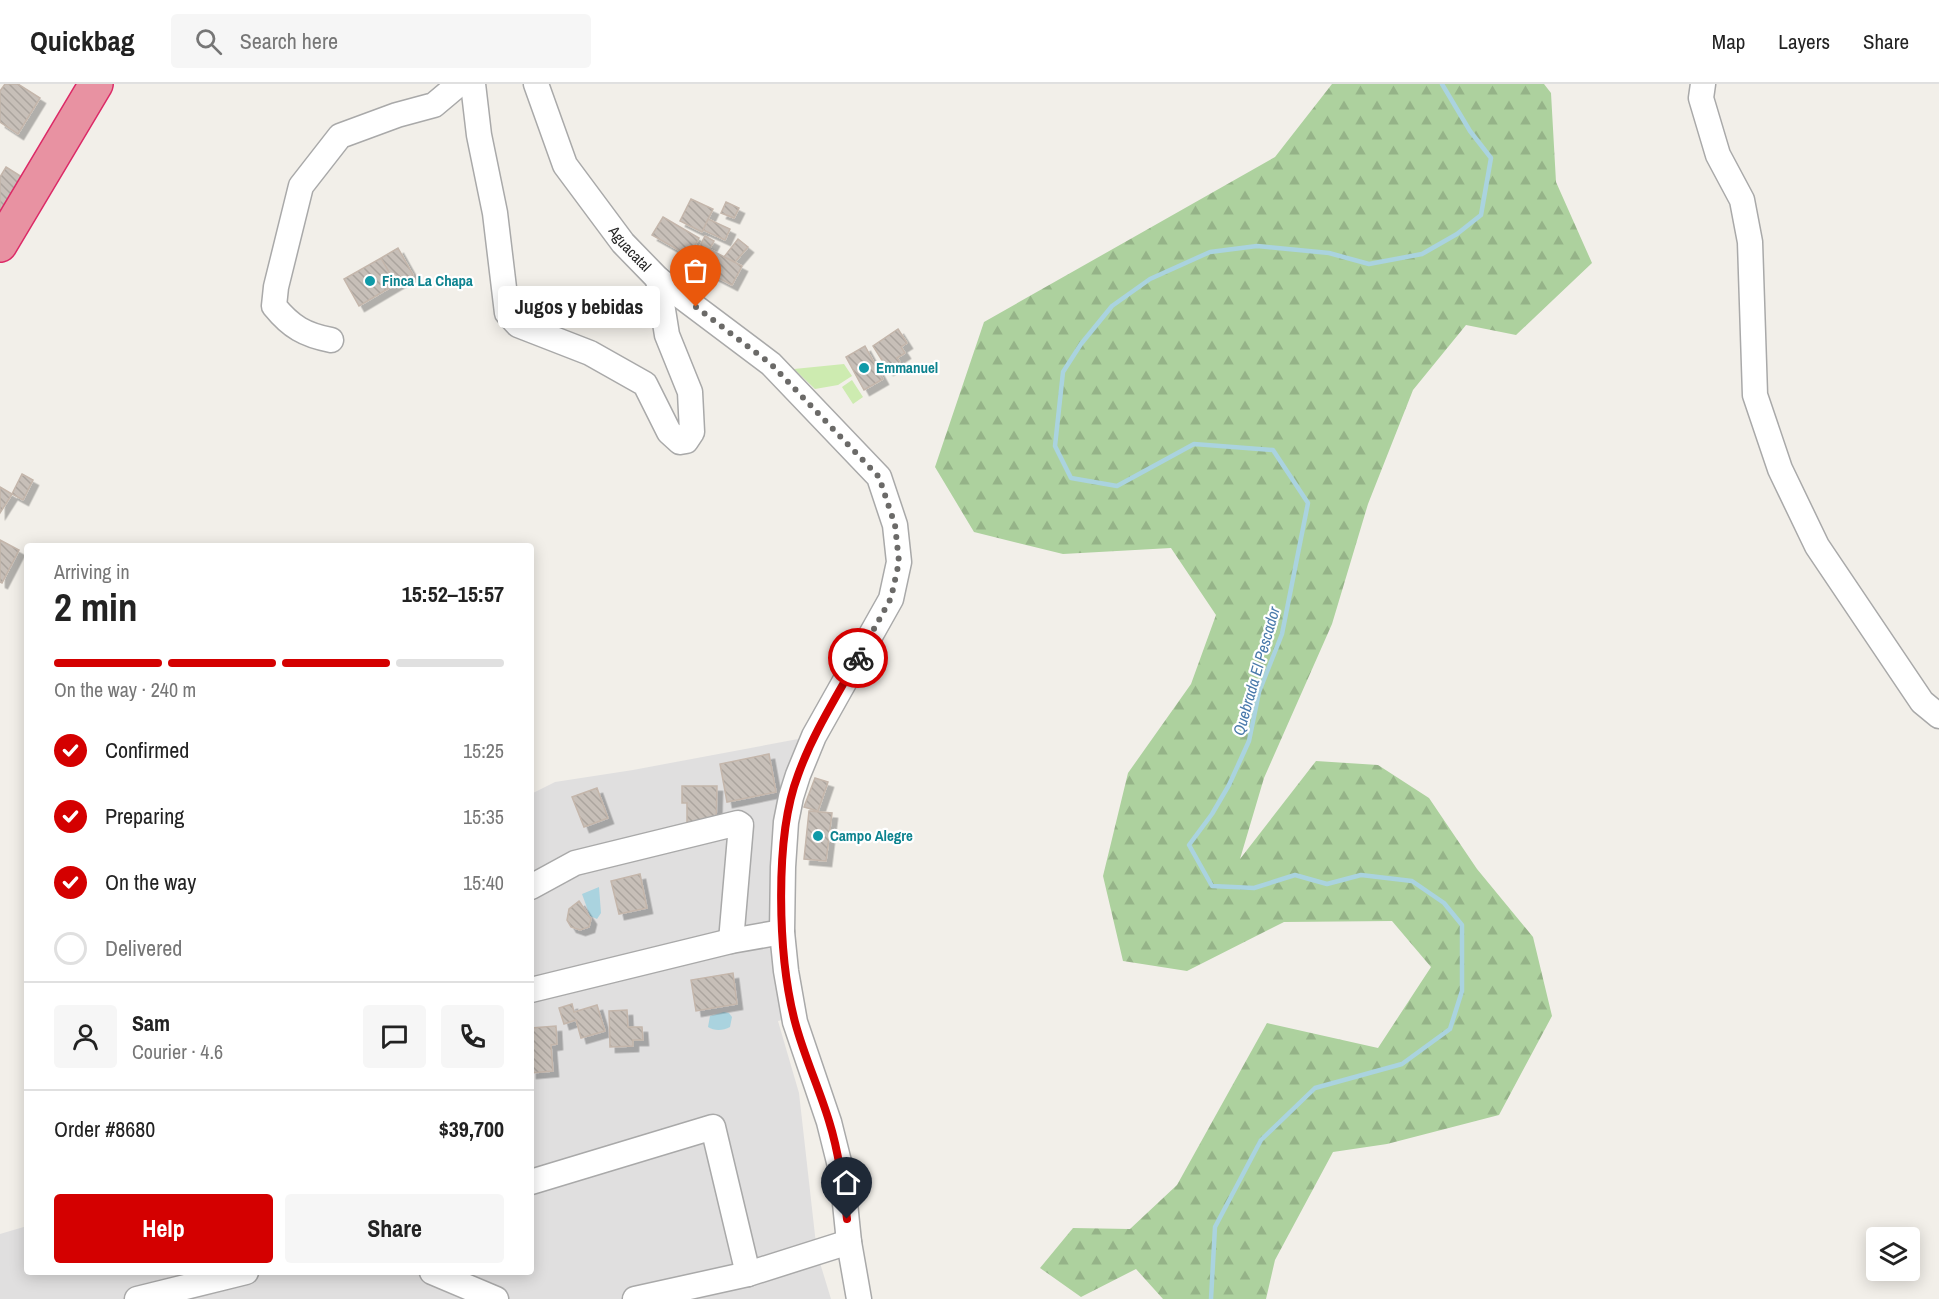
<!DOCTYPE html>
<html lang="en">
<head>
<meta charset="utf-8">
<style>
	:root { --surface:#fff; --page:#f6f6f6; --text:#222; --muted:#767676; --line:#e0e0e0; --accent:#d40000 }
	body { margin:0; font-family:"Archivo Narrow",sans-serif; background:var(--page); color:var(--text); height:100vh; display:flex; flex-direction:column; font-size:22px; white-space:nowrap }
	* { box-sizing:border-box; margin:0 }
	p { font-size:20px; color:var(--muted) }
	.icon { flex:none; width:33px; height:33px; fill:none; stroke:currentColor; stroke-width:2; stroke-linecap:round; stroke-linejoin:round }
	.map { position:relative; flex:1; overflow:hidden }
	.drawer { position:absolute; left:24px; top:459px; width:510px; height:732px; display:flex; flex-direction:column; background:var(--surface); border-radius:6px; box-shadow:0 3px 15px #0003 }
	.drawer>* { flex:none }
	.fabs { position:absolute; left:1866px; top:1143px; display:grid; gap:12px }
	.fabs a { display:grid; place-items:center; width:54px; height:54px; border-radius:6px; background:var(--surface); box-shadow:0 3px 15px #0003; font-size:30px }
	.pin { position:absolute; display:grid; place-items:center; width:51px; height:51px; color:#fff; margin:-62px -26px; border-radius:50% 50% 50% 0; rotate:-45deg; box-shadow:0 0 6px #0007 }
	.pin .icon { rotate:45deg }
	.courier { position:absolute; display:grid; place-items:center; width:60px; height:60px; margin:-30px; border:4px solid #d40000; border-radius:50%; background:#fff; color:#222; box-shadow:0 2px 8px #0007 }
	.bubble { position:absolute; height:42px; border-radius:6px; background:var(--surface); box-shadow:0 3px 15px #0003; font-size:20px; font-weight:800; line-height:42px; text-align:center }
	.summary em { font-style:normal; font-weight:800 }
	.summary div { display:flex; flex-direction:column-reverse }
	.summary { display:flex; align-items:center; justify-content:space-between; height:102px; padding:0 30px }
	h1 { font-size:39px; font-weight:800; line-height:45px }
	.bar { display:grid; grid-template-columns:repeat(4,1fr); gap:9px 6px; align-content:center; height:72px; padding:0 30px }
	.bar i { height:8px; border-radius:4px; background:var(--line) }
	.bar .on { background:var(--accent) }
	.bar p { grid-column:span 4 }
	.line { display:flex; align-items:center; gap:15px; padding:0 30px; border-top:2px solid var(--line) }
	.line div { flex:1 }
	.round { display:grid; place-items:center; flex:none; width:63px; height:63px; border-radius:6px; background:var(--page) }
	ol { padding:0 30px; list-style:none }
	li { display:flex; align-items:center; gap:18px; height:66px }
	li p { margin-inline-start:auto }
	li .icon { padding:6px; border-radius:50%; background:var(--accent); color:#fff; stroke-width:4 }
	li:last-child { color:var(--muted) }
	li i { width:33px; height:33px; border:3px solid var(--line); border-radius:50% }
	.action { display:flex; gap:12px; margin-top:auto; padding:12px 30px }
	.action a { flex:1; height:69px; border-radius:6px; background:var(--accent); color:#fff; font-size:24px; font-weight:800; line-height:69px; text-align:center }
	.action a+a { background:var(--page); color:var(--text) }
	header { display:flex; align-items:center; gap:36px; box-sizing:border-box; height:84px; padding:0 30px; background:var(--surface); border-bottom:2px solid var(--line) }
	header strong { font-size:28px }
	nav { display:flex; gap:33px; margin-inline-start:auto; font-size:21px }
	.search { width:420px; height:54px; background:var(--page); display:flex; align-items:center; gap:15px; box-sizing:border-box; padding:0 21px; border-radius:6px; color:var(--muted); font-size:22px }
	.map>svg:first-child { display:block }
</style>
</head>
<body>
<header>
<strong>Quickbag</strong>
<div class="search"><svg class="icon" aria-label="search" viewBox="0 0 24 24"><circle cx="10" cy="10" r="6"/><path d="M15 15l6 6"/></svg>Search here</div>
<nav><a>Map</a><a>Layers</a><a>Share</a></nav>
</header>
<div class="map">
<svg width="1939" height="1215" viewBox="0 0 1939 1215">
	<defs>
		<pattern id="forest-firs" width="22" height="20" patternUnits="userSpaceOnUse" patternTransform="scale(1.5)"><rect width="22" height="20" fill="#add19e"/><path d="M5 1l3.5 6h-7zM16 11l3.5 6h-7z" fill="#95b388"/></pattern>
		<pattern id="building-back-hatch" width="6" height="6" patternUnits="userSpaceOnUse" patternTransform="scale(1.5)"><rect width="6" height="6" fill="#c7bfb8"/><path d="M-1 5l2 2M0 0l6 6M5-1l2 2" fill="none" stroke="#aba49e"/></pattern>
		<filter id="shadow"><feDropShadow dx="5.5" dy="5.5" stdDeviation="0" flood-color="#0004"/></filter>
	</defs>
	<rect width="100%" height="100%" fill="#f2efe9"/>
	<path fill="#e0dfdf" d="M 814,652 L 798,691 L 787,935 L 778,937 L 799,1009 L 817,1169 L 831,1215 L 0,1215 L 0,1150 L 27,1142 L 27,1188 L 531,1188 L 531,710 L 555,698 L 633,686 Z"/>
	<path fill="#cdebb0" d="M 844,280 L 852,292 L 838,301 L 815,305 L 794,285 Z
		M 852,296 L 863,313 L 853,320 L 842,303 Z"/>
	<path fill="url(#forest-firs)" d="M 1332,0 L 1544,0 L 1551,9 L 1556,98 L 1592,179 L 1516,251 L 1466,241 L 1413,306 L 1368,420 L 1332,540 L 1264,694 L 1240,775 L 1316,677 L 1378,681 L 1429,714 L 1477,785 L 1533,853 L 1552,932 L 1499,1031 L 1387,1060 L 1333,1068 L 1275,1176 L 1266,1215 L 1163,1215 L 1136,1185 L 1081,1213 L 1040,1184 L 1073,1144 L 1130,1145 L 1177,1101 L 1267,939 L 1378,964 L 1431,883 L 1392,837 L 1284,838 L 1187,887 L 1123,877 L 1103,792 L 1128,689 L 1191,600 L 1216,531 L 1171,464 L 1063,470 L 974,448 L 935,383 L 984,238 L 1275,73 Z"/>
	<path fill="#aad3df" d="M 599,803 L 601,829 L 597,835 L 590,832 L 582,810 Z
		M 724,928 L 729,929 L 732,933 L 730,943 C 723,947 714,947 708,943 L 710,932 Z"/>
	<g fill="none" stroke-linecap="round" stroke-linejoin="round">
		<path stroke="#aad3df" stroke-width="4.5" d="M 1211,1215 L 1215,1143 L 1261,1056 L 1315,1004 L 1402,980 L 1450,945 L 1462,907 L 1462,841 L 1444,819 L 1412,797 L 1361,791 L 1327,800 L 1295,791 L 1254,804 L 1212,802 L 1189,761 L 1212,730 L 1229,701 L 1249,657 L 1259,608 L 1282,550 L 1308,419 L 1273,366 L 1194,360 L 1117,402 L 1071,394 L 1055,362 L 1063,288 L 1081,260 L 1112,222 L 1150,195 L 1210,168 L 1257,162 L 1329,169 L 1369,180 L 1422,170 L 1457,150 L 1481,131 L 1491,74 L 1470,47 L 1442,0"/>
	</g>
	<path fill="url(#building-back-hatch)" stroke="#c4b6ab" stroke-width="1.5" filter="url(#shadow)" d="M 5,0 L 18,0 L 40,14 L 18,50 L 0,38 L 0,7 Z
		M 6,83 L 22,93 L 0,129 L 0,93 Z
		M 691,115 L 713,125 L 702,148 L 680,137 Z
		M 726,118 L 739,124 L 734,134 L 721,129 Z
		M 663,133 L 699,154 L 689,172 L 652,151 Z
		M 708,135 L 730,145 L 725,156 L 703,146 Z
		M 705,152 L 714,157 L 699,184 L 691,179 Z
		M 738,155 L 748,163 L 735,178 L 724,173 Z
		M 398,164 L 413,191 L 396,200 L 381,174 Z
		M 709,165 L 742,182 L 732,201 L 699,184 Z
		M 381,174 L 396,200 L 359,222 L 344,195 Z
		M 898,245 L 907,259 L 901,263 L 905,269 L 897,274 L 900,278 L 888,286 L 873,262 Z
		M 865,262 L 883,295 L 864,306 L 846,273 Z
		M 22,390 L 33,396 L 23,416 L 12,410 Z
		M 0,403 L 12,410 L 0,429 Z
		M 0,456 L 19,466 L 2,499 L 0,498 Z
		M 769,670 L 776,708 L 727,718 L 720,680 Z
		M 815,694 L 828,698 L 818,727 L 804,723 Z
		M 682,702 L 717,702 L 716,739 L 687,739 L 687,719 L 682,719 Z
		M 597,704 L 608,734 L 584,743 L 572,713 Z
		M 809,727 L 832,729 L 826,777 L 804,775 Z
		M 640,790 L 647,824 L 619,830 L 611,797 Z
		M 579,817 L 591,835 L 589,843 L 580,846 L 571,843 L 567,836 L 569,825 Z
		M 733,889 L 737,920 L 696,927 L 691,896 Z
		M 572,920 L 574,928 L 597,921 L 605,947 L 581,954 L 576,936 L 564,940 L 559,924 Z
		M 627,926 L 628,943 L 642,943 L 643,956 L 633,956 L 633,962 L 610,963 L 609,927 Z
		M 556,942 L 557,960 L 551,961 L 553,987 L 531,989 L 531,944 Z"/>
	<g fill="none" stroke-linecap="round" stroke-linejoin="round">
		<g stroke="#a9a9a9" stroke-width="27">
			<g id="minor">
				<path d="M 473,0 L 479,51 L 495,129 L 507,229 L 518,241 L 590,269 L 645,300 L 669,348 L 680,358 L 686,357 L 692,348 L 690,308 L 667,251 L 658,195"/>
				<path id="s1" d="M 536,0 L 565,81 L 623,159 L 658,195 L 771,280 L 879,393 L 895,441 L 899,478 L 891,515 L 814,652 L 798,691 L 791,713 L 786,738 L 783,783 L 782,848 L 786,887 L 795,938 L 829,1038 L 842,1090 L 849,1158 L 859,1215"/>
				<path d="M 1703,0 L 1701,14 L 1718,71 L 1742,116 L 1750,158 L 1755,311 L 1780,385 L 1817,462 L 1922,618 L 1939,632"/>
				<path d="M 331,256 C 305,251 291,243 274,222 L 276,203 L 301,102 L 340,52 L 397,31 L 434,21 L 459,0"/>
				<path d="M 531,803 L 575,779 L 738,739 L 741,741 L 731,857"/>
				<path d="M 531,906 L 731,857 L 782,848"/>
				<path d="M 531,1098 L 713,1043 L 748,1190"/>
				<path d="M 432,1188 L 496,1215"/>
				<path d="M 137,1215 L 246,1188"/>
				<path d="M 635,1215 L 748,1190 L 849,1158"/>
			</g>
		</g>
		<g stroke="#dc2a67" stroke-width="36">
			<path id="highway" d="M 0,161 L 96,0"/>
		</g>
		<use href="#minor" stroke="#fff" stroke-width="24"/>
		<use href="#highway" stroke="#e892a2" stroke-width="33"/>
	</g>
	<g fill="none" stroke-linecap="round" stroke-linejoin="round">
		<path stroke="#6b6a68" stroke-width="6" stroke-dasharray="0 10.8" d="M 696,223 L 771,280 L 879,393 L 895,441 L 899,478 L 891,514 L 858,574"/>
		<path stroke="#d40000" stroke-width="8" d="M 847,1135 C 843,1102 839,1069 829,1037 C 819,1004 804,972 795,938 C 778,873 774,754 798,691 C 813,649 837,612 858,574"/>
	</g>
	<g fill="#0f9aa8" stroke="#fff" stroke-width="2">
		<circle cx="370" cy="197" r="6"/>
		<circle cx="864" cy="284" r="6"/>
		<circle cx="818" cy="752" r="6"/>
	</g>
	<g text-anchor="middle" stroke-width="4.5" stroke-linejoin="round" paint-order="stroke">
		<g font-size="15" fill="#222" stroke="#fff">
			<text dy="5" stroke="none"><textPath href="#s1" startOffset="192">Aguacatal</textPath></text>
		</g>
		<g font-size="15" font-weight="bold" fill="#0d838f" stroke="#fff" text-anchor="start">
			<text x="382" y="202">Finca La Chapa</text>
			<text x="876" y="289">Emmanuel</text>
			<text x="830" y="757">Campo Alegre</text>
		</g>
		<g font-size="16" font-style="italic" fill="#4a7aab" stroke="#fff">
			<text transform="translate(1256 587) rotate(-74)" y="6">Quebrada El Pescador</text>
		</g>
	</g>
</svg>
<div class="fabs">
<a><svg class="icon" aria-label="layers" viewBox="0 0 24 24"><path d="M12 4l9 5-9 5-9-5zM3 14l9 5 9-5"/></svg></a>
</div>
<div class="pin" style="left:696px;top:223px;background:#ea580c"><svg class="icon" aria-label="bag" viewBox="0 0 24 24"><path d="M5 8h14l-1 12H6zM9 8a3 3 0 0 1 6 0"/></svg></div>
<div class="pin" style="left:847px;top:1135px;background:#1f2937"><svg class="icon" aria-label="home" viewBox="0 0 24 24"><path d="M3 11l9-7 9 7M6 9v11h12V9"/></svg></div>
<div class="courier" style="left:858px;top:574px"><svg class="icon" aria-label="bike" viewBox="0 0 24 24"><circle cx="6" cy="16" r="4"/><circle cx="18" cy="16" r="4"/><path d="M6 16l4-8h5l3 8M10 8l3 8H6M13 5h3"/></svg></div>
<div class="bubble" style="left:498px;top:202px;width:162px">Jugos y bebidas</div>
<section class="drawer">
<div class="summary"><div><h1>2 min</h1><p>Arriving in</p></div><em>15:52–15:57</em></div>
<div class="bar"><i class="on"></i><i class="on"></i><i class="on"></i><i></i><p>On the way · 240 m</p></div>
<ol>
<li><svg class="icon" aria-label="check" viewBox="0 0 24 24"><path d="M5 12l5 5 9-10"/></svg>Confirmed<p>15:25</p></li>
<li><svg class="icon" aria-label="check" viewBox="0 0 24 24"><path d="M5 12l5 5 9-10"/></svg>Preparing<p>15:35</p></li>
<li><svg class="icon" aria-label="check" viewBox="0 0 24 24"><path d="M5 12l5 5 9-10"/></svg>On the way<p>15:40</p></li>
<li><i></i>Delivered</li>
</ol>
<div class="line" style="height:108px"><a class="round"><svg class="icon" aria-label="person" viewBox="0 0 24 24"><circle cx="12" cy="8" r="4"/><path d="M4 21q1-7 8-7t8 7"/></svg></a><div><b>Sam</b><p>Courier · 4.6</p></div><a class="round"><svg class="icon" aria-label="chat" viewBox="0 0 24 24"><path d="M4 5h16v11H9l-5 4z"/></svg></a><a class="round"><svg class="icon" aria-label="phone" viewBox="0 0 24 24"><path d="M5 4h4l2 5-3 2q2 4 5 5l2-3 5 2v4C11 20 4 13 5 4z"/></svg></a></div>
<div class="line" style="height:78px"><div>Order #8680</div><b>$39,700</b></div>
<div class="action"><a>Help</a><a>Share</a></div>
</section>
</div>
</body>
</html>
